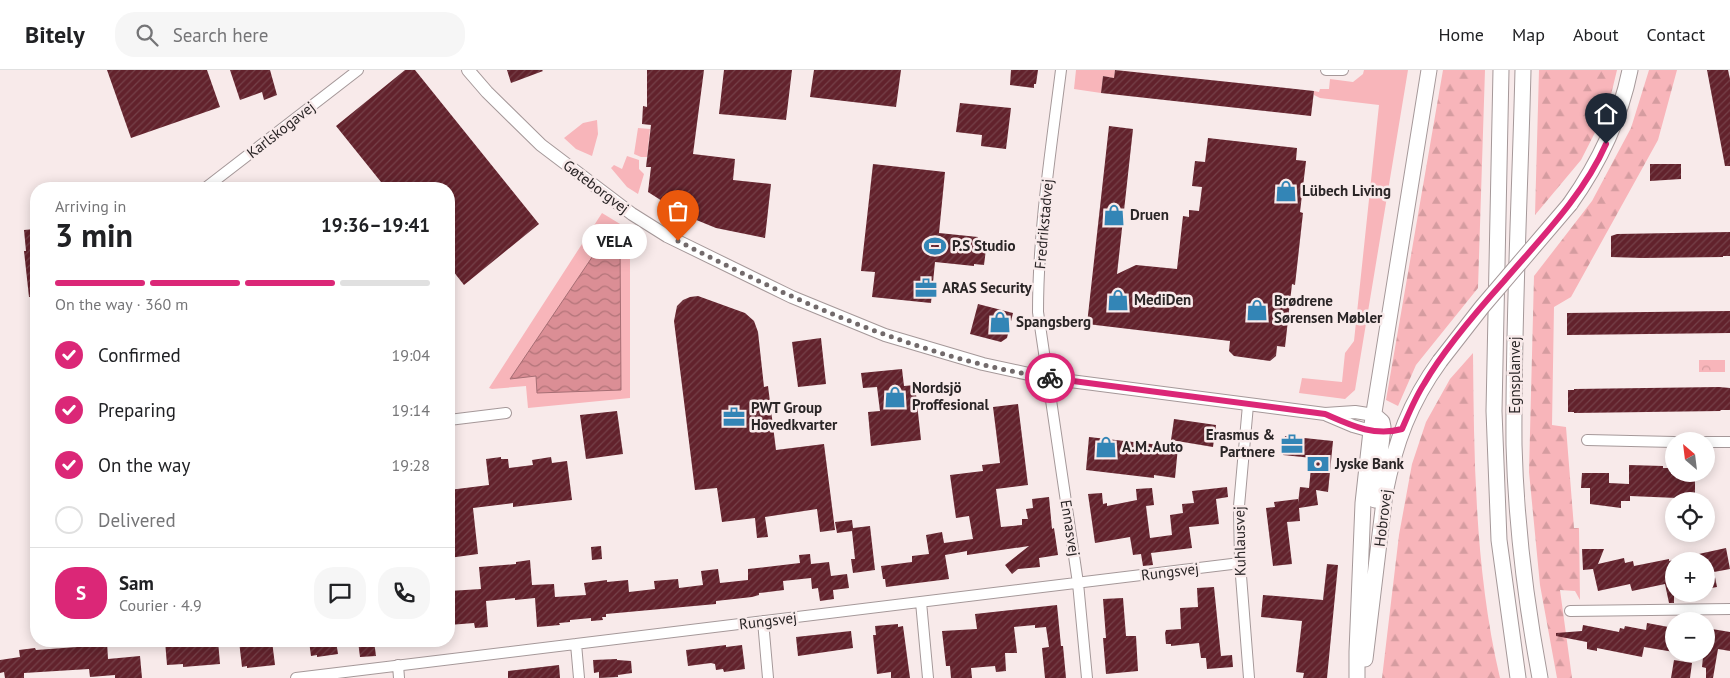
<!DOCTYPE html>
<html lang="en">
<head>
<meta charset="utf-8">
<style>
	:root { --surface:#fff; --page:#f6f6f6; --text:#202124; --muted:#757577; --line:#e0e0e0; --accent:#db2777 }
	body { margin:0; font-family:"PT Sans",sans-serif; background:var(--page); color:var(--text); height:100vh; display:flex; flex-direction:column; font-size:19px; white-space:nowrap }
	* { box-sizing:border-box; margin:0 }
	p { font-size:16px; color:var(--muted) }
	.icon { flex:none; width:28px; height:28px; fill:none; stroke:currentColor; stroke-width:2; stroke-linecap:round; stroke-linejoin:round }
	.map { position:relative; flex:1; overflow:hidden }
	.panel { position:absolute; left:30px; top:112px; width:425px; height:465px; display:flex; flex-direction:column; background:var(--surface); border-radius:20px; box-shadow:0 2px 12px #0003 }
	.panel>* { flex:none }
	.needle { width:32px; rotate:332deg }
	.buttons { position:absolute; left:1665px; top:362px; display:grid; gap:10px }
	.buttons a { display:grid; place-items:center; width:50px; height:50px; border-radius:50%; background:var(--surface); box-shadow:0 2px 12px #0003; font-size:25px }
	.pin { position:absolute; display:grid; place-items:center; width:42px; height:42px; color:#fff; margin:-51px -21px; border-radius:50% 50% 50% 0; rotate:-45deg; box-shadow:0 0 5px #0007 }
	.pin .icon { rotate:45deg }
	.courier { position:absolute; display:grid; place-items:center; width:50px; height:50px; margin:-25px; border:4px solid #db2777; border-radius:50%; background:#fff; color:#222; box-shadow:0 1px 6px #0007 }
	.bubble { position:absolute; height:35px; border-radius:18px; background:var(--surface); box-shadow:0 2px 12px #0003; font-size:16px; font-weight:700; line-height:35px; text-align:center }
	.overview em { font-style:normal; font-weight:700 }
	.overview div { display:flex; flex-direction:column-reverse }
	.overview { display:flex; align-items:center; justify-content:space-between; height:85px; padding:0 25px }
	h1 { font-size:32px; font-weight:700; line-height:38px }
	.bar { display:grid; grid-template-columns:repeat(4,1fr); gap:8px 5px; align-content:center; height:60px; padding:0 25px }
	.bar i { height:6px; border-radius:4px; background:var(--line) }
	.bar .on { background:var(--accent) }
	.bar p { grid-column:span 4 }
	.line { display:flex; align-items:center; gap:12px; padding:0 25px; border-top:1px solid var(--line) }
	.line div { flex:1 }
	.round { display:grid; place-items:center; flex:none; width:52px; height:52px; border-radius:20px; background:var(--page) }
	ol { padding:0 25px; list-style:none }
	li { display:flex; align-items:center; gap:15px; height:55px }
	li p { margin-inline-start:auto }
	li .icon { padding:5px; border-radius:50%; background:var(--accent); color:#fff; stroke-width:4 }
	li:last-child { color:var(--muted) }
	li i { width:28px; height:28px; border:2px solid var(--line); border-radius:50% }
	header { display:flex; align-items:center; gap:30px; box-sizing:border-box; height:70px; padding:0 25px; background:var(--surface); border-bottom:1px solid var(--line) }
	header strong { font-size:24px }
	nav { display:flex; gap:28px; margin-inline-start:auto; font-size:18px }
	.search { width:350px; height:45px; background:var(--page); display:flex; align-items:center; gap:12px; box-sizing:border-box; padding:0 18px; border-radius:20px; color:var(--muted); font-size:19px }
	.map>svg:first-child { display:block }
</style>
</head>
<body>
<header>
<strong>Bitely</strong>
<div class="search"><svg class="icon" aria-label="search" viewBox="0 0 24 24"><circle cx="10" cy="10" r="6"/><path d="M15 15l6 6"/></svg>Search here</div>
<nav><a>Home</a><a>Map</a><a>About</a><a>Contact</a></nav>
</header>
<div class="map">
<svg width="1730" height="608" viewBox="0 0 1730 608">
	<defs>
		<pattern id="forest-firs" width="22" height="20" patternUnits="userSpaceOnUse" patternTransform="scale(1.25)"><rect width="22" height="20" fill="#f8b5ba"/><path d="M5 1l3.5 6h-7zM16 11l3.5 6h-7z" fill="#d59ca0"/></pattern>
		<pattern id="park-crowns" width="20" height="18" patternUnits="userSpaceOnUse" patternTransform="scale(1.25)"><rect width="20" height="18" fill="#f8b5ba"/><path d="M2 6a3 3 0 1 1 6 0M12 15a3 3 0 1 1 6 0" fill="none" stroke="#d59ca0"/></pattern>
		<pattern id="water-waves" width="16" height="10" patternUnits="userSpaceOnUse" patternTransform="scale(1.25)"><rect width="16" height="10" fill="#db8e95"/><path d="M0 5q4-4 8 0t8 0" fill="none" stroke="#b27479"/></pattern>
		<pattern id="building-hatch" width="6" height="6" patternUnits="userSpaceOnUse" patternTransform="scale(1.25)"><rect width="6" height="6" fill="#62222c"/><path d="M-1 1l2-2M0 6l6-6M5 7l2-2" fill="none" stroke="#754149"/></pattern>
	</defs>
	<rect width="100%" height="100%" fill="#f8eaea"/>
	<path fill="#f8b5ba" d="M 1076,0 L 1115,0 L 1114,8 L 1103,6 L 1101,23 L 1074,19 Z
		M 1364,0 L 1408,0 L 1355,320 L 1345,329 L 1299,323 L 1302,308 L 1342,312 L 1345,283 L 1354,271 L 1379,35 L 1320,28 L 1314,25 L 1314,21 L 1319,22 L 1320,19 L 1329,19 L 1330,9 L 1353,12 L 1363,4 Z
		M 597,50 L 598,64 L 592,86 L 576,79 L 564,68 L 583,53 Z
		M 638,58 L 650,59 L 647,87 L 641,87 L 634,84 Z
		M 627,86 L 639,90 L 639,99 L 644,104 L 638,124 L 627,117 L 611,98 L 614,95 L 622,99 Z
		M 602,143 L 630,160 L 630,328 L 528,338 L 526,316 L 492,319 L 489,318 Z"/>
	<path fill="url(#forest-firs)" d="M 1443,0 L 1485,0 L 1478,218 L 1416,295 L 1398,336 L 1386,330 Z
		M 1539,0 L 1617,0 L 1608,37 L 1581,90 L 1535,145 Z
		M 1649,0 L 1677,0 L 1658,70 L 1571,227 L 1554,237 L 1552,355 L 1566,357 L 1574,458 L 1579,458 L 1580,530 L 1575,521 L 1560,520 L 1572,608 L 1557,608 L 1540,515 L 1529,402 L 1534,206 L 1592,131 L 1631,58 Z
		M 1473,283 C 1474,391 1475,502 1500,608 L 1382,608 L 1399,465 L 1412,394 L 1426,352 L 1450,309 Z"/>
	<path fill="url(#park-crowns)" d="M 1699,290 L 1725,290 L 1725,302 L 1699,302 Z"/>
	<path fill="url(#water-waves)" stroke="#a66e74" d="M 613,163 L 618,166 L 620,171 L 621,320 L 537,323 L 536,306 L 510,309 L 607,165 Z"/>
	<path fill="url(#building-hatch)" d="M 107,0 L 207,0 L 220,37 L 131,68 Z
		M 230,0 L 270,0 L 277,25 L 264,30 L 262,22 L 240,30 Z
		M 405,0 L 415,0 L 539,154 L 464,215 L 449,196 L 449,119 L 373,119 L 381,112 L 336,56 Z
		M 507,0 L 542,0 L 543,1 L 511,13 Z
		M 647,0 L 704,0 L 693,84 L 735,89 L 733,110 L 771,114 L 765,168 L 716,158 L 689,147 L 670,136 L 648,122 L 651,97 L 646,97 L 651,55 L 642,54 L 643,36 L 647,37 Z
		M 724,0 L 792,0 L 786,50 L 719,44 Z
		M 814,0 L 901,0 L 896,37 L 810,27 Z
		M 1011,0 L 1038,0 L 1036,14 L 1034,14 L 1034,18 L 1010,15 Z
		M 1115,0 L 1314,21 L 1311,46 L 1101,23 L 1103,6 L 1114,8 Z
		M 1707,0 L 1728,0 L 1730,9 L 1730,96 L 1725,96 Z
		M 960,33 L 1011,38 L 1006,79 L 981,76 L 982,65 L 956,62 Z
		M 1109,56 L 1133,59 L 1117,204 L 1136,195 L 1177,199 L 1183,146 L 1189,147 L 1189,140 L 1199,141 L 1202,117 L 1192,116 L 1195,91 L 1205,92 L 1208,68 L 1297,78 L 1296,90 L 1306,91 L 1300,142 L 1303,143 L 1295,215 L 1292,214 L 1285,277 L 1277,276 L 1276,286 L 1270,291 L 1234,286 L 1229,281 L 1230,271 L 1087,254 Z
		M 873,94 L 945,102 L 939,163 L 978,167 L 977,170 L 987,171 L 984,195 L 974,194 L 974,196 L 935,192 L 931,233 L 872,227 L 875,202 L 861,201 Z
		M 1650,94 L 1681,94 L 1681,109 L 1650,111 Z
		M 34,159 L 36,180 L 36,227 L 29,227 L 24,181 L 26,181 L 24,160 Z
		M 1730,162 L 1730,186 L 1723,186 L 1723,187 L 1642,188 L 1611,187 L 1611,166 L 1617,164 Z
		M 698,226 L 745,243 L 754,251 L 758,262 L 764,317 L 768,316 L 776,380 L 824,374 L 835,460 L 820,462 L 817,439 L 765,447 L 768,467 L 757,468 L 755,448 L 722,452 L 717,418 L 695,420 L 674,251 L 677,236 L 683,230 L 690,227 Z
		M 978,234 L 1013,243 L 1007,268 L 1001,272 L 970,264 Z
		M 1730,241 L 1730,263 L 1567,265 L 1567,243 Z
		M 821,268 L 826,314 L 798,317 L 792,272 Z
		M 902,299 L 904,316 L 915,315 L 921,370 L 871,376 L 868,342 L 880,341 L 877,317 L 863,318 L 861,303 Z
		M 1719,317 L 1730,318 L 1730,340 L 1721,340 L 1720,341 L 1574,343 L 1574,342 L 1568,342 L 1568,320 L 1574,320 L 1574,319 Z
		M 1018,334 L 1028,415 L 996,419 L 1001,457 L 1022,455 L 1022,449 L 1028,449 L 1026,439 L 1033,438 L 1032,429 L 1049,427 L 1052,459 L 1054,458 L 1058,485 L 1039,488 L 1040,497 L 1018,499 L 1012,504 L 1005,495 L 1029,476 L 967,485 L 967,481 L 945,485 L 949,509 L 886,517 L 885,509 L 883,509 L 881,496 L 912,492 L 912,486 L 929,484 L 926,465 L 942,462 L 944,473 L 973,469 L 969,446 L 956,448 L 950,405 L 983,401 L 982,395 L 1000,393 L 993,337 Z
		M 617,341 L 623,384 L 586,389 L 580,345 Z
		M 1174,349 L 1216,355 L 1213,377 L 1171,370 Z
		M 1285,366 L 1333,371 L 1328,422 L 1316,420 L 1318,435 L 1299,438 L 1300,451 L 1287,452 L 1292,494 L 1273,496 L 1266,438 L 1275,437 L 1274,432 L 1298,429 L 1298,433 L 1300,417 L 1309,418 L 1312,388 L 1283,385 Z
		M 1089,367 L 1178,377 L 1175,408 L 1154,405 L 1154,408 L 1086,400 Z
		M 501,387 L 501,389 L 508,389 L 509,398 L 533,395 L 532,390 L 551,387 L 552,393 L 567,391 L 572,430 L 513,437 L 513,433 L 473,438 L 478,484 L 449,488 L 449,420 L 489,415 L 486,389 Z
		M 1629,395 L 1663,396 L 1663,398 L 1672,398 L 1671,404 L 1695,404 L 1695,430 L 1677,431 L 1677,428 L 1630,426 L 1630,431 L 1621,431 L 1621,438 L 1590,434 L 1590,418 L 1581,418 L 1582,403 L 1609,403 L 1609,413 L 1629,414 Z
		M 1227,417 L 1228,427 L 1216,429 L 1219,454 L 1189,457 L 1192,478 L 1151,483 L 1153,495 L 1143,496 L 1141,484 L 1133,485 L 1130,467 L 1095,473 L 1088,424 L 1102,423 L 1103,434 L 1107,433 L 1107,436 L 1137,430 L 1136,419 L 1152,418 L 1154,435 L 1146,436 L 1150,468 L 1172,465 L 1170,445 L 1183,443 L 1182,434 L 1194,433 L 1192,421 Z
		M 852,450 L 853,458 L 870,456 L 875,500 L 853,503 L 851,489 L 855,489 L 852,461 L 837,463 L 835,452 Z
		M 601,476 L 602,489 L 592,490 L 591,477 Z
		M 1726,478 L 1730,499 L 1714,502 L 1717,517 L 1706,519 L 1706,491 L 1686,491 L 1685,487 Z
		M 1582,479 L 1604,479 L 1598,494 L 1624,488 L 1625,493 L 1633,491 L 1634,496 L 1669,489 L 1669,491 L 1674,490 L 1674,533 L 1669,533 L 1665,514 L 1632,521 L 1630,514 L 1598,521 L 1593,499 L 1583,500 Z
		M 810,484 L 811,494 L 829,492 L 831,506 L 847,504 L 849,518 L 833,520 L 834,529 L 820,531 L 818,518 L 812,519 L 811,508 L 783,511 L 784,520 L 759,523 L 759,525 L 752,527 L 716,531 L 716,534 L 606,544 L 606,547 L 602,547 L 603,550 L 591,551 L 591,548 L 570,550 L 570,552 L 559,553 L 560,555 L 537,557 L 535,528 L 515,530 L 515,528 L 486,531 L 488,557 L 475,558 L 474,553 L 449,555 L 449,521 L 481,519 L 479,497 L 516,494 L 516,492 L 530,490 L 532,515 L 554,514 L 555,527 L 586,525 L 584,513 L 607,510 L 607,512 L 628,510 L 629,522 L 655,519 L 654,511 L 678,509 L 679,518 L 703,515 L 701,501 L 718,499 L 720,513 L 748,510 L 748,499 L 800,493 L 799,485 Z
		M 1327,494 L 1338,495 L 1327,608 L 1303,608 L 1304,603 L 1296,602 L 1302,551 L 1261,547 L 1263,525 L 1323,530 Z
		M 1214,517 L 1221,586 L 1232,585 L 1233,597 L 1207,599 L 1206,588 L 1201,588 L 1199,573 L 1171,576 L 1171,574 L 1166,574 L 1165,563 L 1166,560 L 1181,559 L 1180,538 L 1198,537 L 1197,518 Z
		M 1123,528 L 1126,566 L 1136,566 L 1138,601 L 1106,604 L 1103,568 L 1106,568 L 1103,529 Z
		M 1057,535 L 1061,576 L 1063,576 L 1066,608 L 1045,608 L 1042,578 L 1049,577 L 1046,557 L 1035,558 L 1035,555 L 1014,557 L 1017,583 L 1005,583 L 1006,601 L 996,602 L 995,596 L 971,598 L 972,608 L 951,608 L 950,596 L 946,596 L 942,561 L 977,559 L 975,544 Z
		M 1647,553 L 1674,558 L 1674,582 L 1644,577 L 1642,587 L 1597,578 L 1597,581 L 1587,579 L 1587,572 L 1556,566 L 1556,563 L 1582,561 L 1583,555 L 1619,562 L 1620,558 L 1624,559 L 1625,556 L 1646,560 Z
		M 898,554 L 898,557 L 903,556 L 910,608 L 891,608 L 891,602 L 877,604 L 873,565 L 876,565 L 875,556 Z
		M 1706,558 L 1730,562 L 1730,581 L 1718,579 L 1713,608 L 1706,608 L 1706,598 L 1702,597 L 1703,587 L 1706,586 Z
		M 851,561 L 853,578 L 798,586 L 796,567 Z
		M 165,571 L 218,571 L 220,594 L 183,597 L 183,594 L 167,595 Z
		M 239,571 L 272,571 L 275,595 L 247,598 L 247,596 L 242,597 Z
		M 309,571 L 336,571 L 338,584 L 317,587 L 317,585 L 311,586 Z
		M 358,571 L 374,571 L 376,586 L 360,587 Z
		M 107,572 L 108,589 L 140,586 L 142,608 L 115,608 L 115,605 L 90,607 L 89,599 L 24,603 L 24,608 L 5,608 L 4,602 L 0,603 L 0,590 L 20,587 L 19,580 L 35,578 L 36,580 L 77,577 L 77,574 Z
		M 726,575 L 726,577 L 742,575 L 745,599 L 724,602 L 723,599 L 716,600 L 715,594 L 711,593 L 688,596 L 686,580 Z
		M 617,589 L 617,590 L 631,591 L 632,603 L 618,605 L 618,607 L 599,608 L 599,602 L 594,603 L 593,590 Z
		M 1674,590 L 1692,593 L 1690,608 L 1671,608 Z
		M 559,595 L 560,608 L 508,608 L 508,601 Z"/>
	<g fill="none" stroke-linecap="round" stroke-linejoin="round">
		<g stroke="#a59899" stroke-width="12">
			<path id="minor" d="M 1061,0 C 1051,80 1038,161 1038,242 L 1078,513 L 1087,608
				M 1326,0 L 1343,0
				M 204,119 L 358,0
				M 1248,335 L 1239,436 L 1240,493 L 1249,608
				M 449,350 L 506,343
				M 1587,370 L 1674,372
				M 1706,372 L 1730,372
				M 921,532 L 928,608
				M 1570,541 L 1730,539
				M 763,551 L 768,608
				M 576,574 L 579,608
				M 398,595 L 399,608
				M 296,608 L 1240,493"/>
		</g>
		<g stroke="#a59899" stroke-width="14">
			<path id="tertiary" d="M 468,0 L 487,22 L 541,75 L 632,144 L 667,166 L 792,227 L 885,265 L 983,294 L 1047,308 L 1325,344 L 1355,342 L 1374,345
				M 1327,345 L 1353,356 L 1371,361"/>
		</g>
		<g stroke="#a59899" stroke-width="17">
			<path id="secondary" d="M 1501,0 L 1494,341 L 1499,470 L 1518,608
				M 1523,0 C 1520,125 1513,250 1514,375 C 1516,452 1526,533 1540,608
				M 1570,134 C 1599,93 1620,50 1630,0
				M 1374,345 L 1382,352 L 1383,357 L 1375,430
				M 1365,589 L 1385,423 C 1395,373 1410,332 1440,291
				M 1357,608 L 1357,582 L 1363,433 L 1371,361 L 1429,0"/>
		</g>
		<use href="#minor" stroke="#fff" stroke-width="10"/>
		<use href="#tertiary" stroke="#fff" stroke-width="12"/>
		<use href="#secondary" stroke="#fff" stroke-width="15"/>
		<g stroke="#a59899" stroke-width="17" stroke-linecap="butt">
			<path id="secondary-bridge" d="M 1440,291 L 1482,237 L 1570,134"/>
		</g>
		<use href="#secondary-bridge" stroke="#fff" stroke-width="15"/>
	</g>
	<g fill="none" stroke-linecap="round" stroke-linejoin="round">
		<path stroke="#726a6b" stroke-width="5" stroke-dasharray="0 9" d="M 678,171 C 795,231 918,288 1050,308"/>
		<path stroke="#db2777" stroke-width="6" d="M 1050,308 L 1325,344 C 1350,355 1374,367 1402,359 C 1409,343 1415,328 1424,314 C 1444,279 1477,241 1504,211 C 1541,168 1583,126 1606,74"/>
	</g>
	<defs>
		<g id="shop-bare" transform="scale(1.725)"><path d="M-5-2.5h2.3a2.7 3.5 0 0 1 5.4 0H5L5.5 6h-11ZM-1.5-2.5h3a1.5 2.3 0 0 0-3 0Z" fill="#3385b6" stroke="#f8eaea" stroke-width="2.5" paint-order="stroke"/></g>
		<g id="stadium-bare" transform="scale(1.725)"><path d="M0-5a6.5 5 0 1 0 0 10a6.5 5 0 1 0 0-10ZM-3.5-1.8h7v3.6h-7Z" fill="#3385b6" stroke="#f8eaea" stroke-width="2.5" paint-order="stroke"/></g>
		<g id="office-bare" transform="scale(1.725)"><path d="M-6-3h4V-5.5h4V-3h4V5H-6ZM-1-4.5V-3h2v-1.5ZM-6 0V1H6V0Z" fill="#3385b6" stroke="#f8eaea" stroke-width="2.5" paint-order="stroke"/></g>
		<g id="bank-bare" transform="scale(1.725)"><path d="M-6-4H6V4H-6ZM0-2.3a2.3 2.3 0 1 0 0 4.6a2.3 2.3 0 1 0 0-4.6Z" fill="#3385b6" stroke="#f8eaea" stroke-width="2.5" paint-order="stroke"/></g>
	</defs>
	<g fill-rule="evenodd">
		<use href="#shop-bare" x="1286" y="121"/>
		<use href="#shop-bare" x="1114" y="145"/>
		<use href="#stadium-bare" x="935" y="176"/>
		<use href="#office-bare" x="926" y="218"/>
		<use href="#shop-bare" x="1118" y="230"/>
		<use href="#shop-bare" x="1257" y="240"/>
		<use href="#shop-bare" x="1000" y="252"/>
		<use href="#shop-bare" x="895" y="327"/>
		<use href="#office-bare" x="734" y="347"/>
		<use href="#office-bare" x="1292" y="374"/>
		<use href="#shop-bare" x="1106" y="377"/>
		<use href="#bank-bare" x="1318" y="394"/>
	</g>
	<g text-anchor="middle" stroke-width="5" stroke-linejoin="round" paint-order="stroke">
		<g font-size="15" fill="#2a2526" stroke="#f8eaea">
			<text transform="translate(281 60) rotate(-38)" y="5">Karlskogavej</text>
			<text transform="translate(596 117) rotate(37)" y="5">Gøteborgvej</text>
			<text transform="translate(1044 154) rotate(-85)" y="5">Fredrikstadvej</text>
			<text transform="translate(1515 305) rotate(-90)" y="5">Egnsplanvej</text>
			<text transform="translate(1383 448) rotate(-83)" y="5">Hobrovej</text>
			<text transform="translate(1070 458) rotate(81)" y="5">Ennasvej</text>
			<text transform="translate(1240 471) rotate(-91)" y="5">Kuhlausvej</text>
			<text transform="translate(1170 502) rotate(-7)" y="5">Rungsvej</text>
			<text transform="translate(768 551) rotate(-7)" y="5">Rungsvej</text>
		</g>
		<g font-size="15" font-weight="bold" fill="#2a2526" stroke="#f8eaea" text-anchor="start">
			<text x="1302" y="126">Lübech Living</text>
			<text x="1130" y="150">Druen</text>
			<text x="952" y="181">P.S Studio</text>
			<text x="942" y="223">ARAS Security</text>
			<text x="1134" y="235">MediDen</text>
			<text x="1274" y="236">Brødrene<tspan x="1274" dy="17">Sørensen Møbler</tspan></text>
			<text x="1016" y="257">Spangsberg</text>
			<text x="912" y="323">Nordsjö<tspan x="912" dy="17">Proffesional</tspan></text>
			<text x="751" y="343">PWT Group<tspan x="751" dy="17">Hovedkvarter</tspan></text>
			<text x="1275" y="370" text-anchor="end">Erasmus &amp;<tspan x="1275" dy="17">Partnere</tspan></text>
			<text x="1122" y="382">A.M. Auto</text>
			<text x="1335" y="399">Jyske Bank</text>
		</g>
	</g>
</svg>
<div class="buttons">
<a><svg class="needle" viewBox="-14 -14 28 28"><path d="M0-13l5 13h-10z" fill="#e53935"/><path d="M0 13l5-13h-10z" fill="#757577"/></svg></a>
<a><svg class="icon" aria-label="locate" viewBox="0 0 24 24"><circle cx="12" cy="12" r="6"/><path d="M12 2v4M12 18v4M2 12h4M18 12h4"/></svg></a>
<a>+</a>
<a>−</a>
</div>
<div class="pin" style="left:678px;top:171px;background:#ea580c"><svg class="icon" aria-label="bag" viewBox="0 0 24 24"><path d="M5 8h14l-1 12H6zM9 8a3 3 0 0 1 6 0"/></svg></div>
<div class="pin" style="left:1606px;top:74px;background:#1f2937"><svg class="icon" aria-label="home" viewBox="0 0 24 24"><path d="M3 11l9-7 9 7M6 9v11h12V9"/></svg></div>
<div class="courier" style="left:1050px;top:308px"><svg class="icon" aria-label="bike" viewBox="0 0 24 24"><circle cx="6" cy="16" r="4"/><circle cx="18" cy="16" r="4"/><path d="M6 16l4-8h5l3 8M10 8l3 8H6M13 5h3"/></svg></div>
<div class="bubble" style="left:582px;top:154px;width:65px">VELA</div>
<section class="panel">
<div class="overview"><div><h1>3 min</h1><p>Arriving in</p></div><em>19:36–19:41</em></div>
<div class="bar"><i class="on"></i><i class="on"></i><i class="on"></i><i></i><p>On the way · 360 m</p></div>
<ol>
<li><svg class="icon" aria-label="check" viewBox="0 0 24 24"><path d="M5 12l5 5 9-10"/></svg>Confirmed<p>19:04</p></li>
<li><svg class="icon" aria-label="check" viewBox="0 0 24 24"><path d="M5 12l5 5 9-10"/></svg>Preparing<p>19:14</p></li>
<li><svg class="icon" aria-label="check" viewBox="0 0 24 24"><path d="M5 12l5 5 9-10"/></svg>On the way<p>19:28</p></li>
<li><i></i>Delivered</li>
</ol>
<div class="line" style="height:90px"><b class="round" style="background:var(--accent);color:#fff">S</b><div><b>Sam</b><p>Courier · 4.9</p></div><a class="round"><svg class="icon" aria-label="chat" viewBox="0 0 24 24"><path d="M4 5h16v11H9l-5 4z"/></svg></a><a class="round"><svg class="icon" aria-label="phone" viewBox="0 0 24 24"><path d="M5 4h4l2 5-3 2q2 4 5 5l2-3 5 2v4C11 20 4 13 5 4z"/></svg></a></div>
</section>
</div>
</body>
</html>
